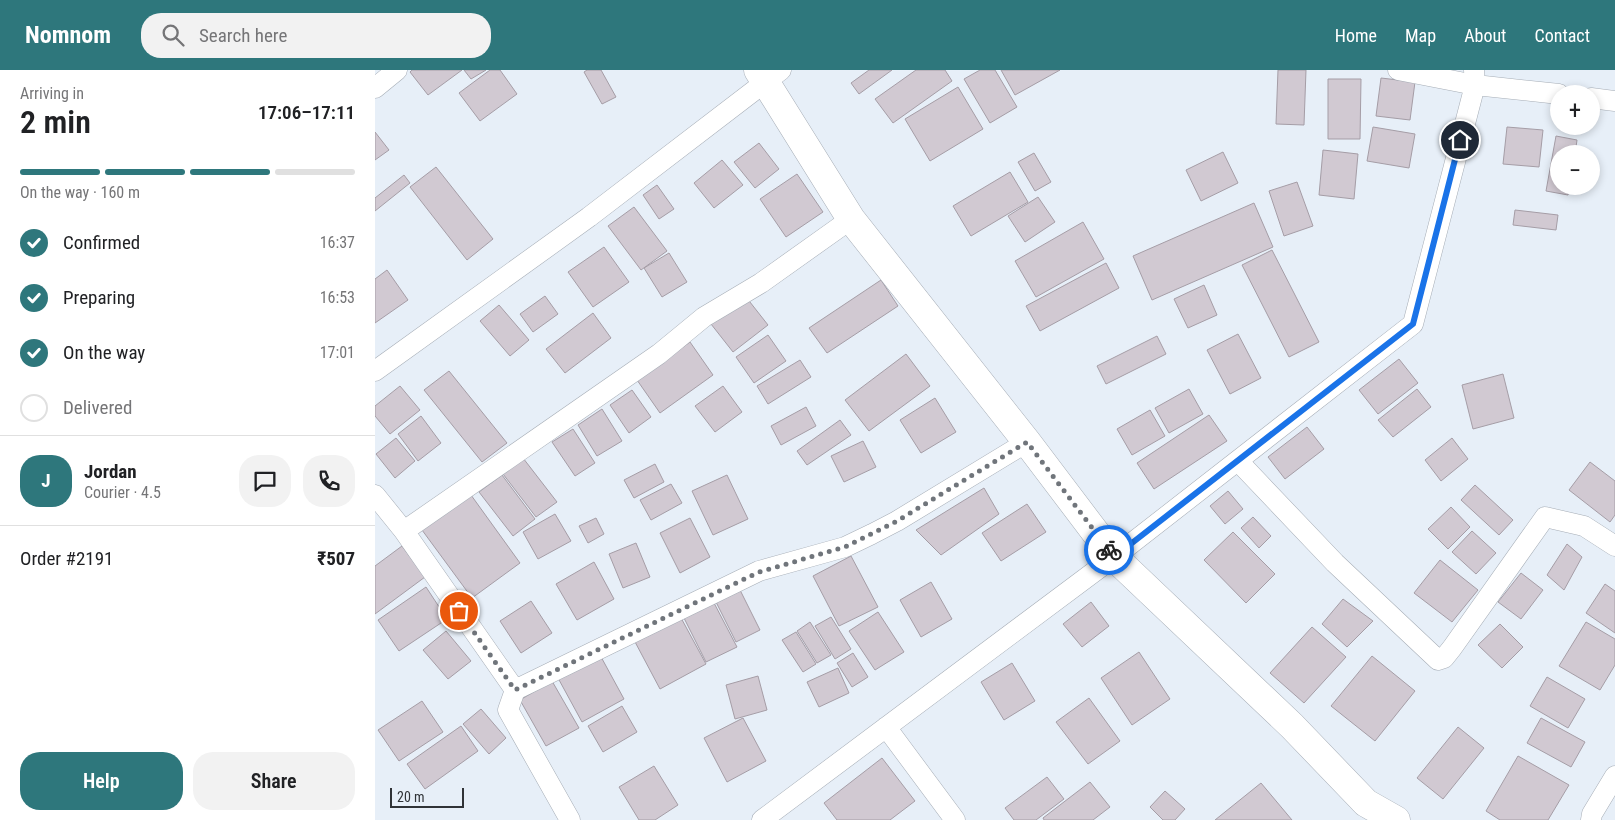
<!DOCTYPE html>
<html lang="en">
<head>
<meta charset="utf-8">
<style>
	:root { --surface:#fff; --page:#f2f2f2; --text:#202124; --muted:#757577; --line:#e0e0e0; --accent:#2e777c }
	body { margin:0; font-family:"Roboto Condensed",sans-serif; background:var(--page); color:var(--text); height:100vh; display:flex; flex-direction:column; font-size:19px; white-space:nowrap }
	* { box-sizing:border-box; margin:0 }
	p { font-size:16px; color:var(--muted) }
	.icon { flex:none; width:28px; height:28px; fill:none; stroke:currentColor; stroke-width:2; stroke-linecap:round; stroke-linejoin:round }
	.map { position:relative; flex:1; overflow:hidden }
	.drawer { display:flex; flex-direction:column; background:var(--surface); width:375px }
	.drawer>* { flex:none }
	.controls { position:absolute; left:1175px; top:15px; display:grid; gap:10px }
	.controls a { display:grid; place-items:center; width:50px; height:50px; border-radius:50%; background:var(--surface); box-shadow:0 2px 8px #0003; font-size:25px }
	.scale { position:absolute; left:15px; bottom:12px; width:74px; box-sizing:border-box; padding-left:5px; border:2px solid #303337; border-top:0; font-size:14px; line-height:18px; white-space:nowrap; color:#303337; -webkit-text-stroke:4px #e7eff8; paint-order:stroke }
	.pin { position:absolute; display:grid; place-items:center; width:42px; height:42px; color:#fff; margin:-21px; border:2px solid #fff; border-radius:50%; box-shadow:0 1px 5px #0007 }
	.courier { position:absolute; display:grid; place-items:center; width:50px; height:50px; margin:-25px; border:4px solid #1a73e8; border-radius:50%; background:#fff; color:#222; box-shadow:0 1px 6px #0007 }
	.overview em { font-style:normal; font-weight:600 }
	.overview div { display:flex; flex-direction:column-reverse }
	.overview { display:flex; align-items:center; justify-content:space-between; height:85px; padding:0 20px }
	h1 { font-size:32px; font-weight:600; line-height:38px }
	.bar { display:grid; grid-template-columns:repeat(4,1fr); gap:8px 5px; align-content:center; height:60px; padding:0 20px }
	.bar i { height:6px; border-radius:4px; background:var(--line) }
	.bar .active { background:var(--accent) }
	.bar p { grid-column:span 4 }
	.line { display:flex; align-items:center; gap:12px; padding:0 20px; border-top:1px solid var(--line) }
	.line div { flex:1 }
	.round { display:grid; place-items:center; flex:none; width:52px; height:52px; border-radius:20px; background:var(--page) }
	ol { padding:0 20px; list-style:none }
	li { display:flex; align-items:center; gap:15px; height:55px }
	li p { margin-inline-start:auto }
	li .icon { padding:5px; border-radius:50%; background:var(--accent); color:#fff; stroke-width:4 }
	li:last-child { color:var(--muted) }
	li i { width:28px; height:28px; border:2px solid var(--line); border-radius:50% }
	.cta { display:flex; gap:10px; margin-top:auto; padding:10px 20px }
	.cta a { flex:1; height:58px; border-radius:20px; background:var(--accent); color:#fff; font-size:20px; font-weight:600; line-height:58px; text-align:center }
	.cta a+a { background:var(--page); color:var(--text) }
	header { display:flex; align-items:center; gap:30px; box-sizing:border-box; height:70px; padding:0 25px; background:var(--accent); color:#fff }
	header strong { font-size:24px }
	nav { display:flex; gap:28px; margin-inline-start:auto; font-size:18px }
	.search { width:350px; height:45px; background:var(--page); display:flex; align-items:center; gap:12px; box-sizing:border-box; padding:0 18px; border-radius:20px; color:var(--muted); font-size:19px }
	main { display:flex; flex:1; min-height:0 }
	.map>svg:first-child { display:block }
</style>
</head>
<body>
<header>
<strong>Nomnom</strong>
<div class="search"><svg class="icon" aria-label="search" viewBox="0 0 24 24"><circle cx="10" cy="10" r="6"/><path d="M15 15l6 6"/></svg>Search here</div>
<nav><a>Home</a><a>Map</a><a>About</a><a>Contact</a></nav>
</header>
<main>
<section class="drawer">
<div class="overview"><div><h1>2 min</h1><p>Arriving in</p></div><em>17:06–17:11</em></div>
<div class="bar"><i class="active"></i><i class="active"></i><i class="active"></i><i></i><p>On the way · 160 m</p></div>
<ol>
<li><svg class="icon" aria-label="check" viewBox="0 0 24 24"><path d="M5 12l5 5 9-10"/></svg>Confirmed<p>16:37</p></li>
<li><svg class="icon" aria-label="check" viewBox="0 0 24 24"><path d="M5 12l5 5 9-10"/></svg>Preparing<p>16:53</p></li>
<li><svg class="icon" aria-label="check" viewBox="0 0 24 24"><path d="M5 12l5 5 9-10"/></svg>On the way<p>17:01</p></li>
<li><i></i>Delivered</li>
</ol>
<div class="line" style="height:90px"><b class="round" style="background:var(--accent);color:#fff">J</b><div><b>Jordan</b><p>Courier · 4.5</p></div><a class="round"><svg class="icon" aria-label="chat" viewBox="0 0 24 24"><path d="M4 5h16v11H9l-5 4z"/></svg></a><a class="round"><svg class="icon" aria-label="phone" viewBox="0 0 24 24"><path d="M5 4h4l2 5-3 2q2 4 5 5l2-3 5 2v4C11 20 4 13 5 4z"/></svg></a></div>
<div class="line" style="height:65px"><div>Order #2191</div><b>₹507</b></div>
<div class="cta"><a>Help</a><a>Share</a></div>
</section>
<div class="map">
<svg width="1240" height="750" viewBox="0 0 1240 750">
	<rect width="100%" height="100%" fill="#e7eff8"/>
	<path fill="#d1c9d2" stroke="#a59da6" d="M 37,0 L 87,0 L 53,25 L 35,2 Z
		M 89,0 L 111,0 L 96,9 Z
		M 115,0 L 125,0 L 142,24 L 105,51 L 84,23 Z
		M 212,0 L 226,0 L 241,27 L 227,34 L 209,2 Z
		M 494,0 L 517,0 L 484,24 L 476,13 Z
		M 541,0 L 570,0 L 577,11 L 518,53 L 500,29 Z
		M 605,0 L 620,0 L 642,37 L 615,53 L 589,9 Z
		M 626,0 L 685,0 L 640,25 Z
		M 903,0 L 931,0 L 929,55 L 901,54 Z
		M 1006,8 L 1040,12 L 1035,50 L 1001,46 Z
		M 953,9 L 986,9 L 985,69 L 953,69 Z
		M 583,17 L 608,59 L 555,91 L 530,49 Z
		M 998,57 L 1040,64 L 1034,98 L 992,91 Z
		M 1132,57 L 1168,60 L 1164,97 L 1128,94 Z
		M 0,62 L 14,80 L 0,90 Z
		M 1181,66 L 1202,70 L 1200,84 L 1184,84 L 1184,116 L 1194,116 L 1193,125 L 1171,121 Z
		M 384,73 L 404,99 L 380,118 L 359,92 Z
		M 948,80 L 983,84 L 979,129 L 944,125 Z
		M 848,82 L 863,113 L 826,131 L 811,100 Z
		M 659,83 L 676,112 L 660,121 L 643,92 Z
		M 347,90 L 368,115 L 339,138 L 319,113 Z
		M 61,97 L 118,169 L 92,190 L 35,117 Z
		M 635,102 L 653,132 L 596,166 L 578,136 Z
		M 422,104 L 448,142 L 411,167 L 385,129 Z
		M 29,105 L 35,113 L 0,141 L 0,128 Z
		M 922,112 L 938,156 L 909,166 L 894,121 Z
		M 282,115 L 299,139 L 284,149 L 268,125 Z
		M 663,127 L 680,152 L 650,172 L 633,146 Z
		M 879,133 L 898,177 L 777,230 L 758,186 Z
		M 259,137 L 292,181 L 266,200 L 233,156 Z
		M 1140,140 L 1183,145 L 1181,160 L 1138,155 Z
		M 708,152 L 729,189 L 661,227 L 640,191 Z
		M 229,177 L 254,212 L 218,237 L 193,202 Z
		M 897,180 L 944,272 L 914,287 L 867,195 Z
		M 294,183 L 312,212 L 287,227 L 269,198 Z
		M 731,193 L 744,218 L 665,261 L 651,236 Z
		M 12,200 L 33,230 L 0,253 L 0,209 Z
		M 506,210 L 523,236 L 452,283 L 434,258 Z
		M 829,215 L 842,245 L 813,258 L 799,229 Z
		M 170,226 L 183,244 L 158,262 L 145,244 Z
		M 371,227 L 393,255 L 358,282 L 336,254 Z
		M 124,235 L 154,270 L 135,286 L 105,251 Z
		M 218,243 L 236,268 L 190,303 L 171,279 Z
		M 863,264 L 886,308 L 855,324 L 832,280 Z
		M 393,265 L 411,291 L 379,313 L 361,287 Z
		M 782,266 L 791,284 L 731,314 L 722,296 Z
		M 315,272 L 338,305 L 285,343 L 262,310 Z
		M 531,284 L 555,316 L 494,361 L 470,330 Z
		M 1024,289 L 1043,313 L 1003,344 L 984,320 Z
		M 425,290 L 436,307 L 393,334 L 382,316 Z
		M 74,301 L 132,373 L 107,392 L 49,320 Z
		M 1128,304 L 1139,348 L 1098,359 L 1087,315 Z
		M 25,316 L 45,340 L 15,364 L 0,346 L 0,336 Z
		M 348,316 L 367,342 L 340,362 L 320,336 Z
		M 814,319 L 828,344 L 794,363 L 780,338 Z
		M 1042,319 L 1056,337 L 1018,367 L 1003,350 Z
		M 257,320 L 276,347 L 254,363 L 235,335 Z
		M 560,328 L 581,362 L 546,383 L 525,350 Z
		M 431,337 L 441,356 L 406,375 L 396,356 Z
		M 227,339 L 247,371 L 222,386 L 203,355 Z
		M 775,340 L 790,366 L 757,385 L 742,359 Z
		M 834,345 L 852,371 L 779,419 L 762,393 Z
		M 46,346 L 66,373 L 43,391 L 23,364 Z
		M 465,350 L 476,365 L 432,395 L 422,381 Z
		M 932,357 L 949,379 L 910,409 L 893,387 Z
		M 198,359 L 220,393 L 200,406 L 177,372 Z
		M 21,368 L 40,391 L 20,408 L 1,384 Z
		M 1077,368 L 1093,389 L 1066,411 L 1050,390 Z
		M 488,371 L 501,397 L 469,412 L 456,386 Z
		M 148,388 L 182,432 L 161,447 L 128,404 Z
		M 1215,392 L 1240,411 L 1240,445 L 1235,452 L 1194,420 Z
		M 280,394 L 289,412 L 259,428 L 249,410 Z
		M 127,405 L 160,449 L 138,466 L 104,422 Z
		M 352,405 L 373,449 L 338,465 L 317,421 Z
		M 296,414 L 307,433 L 276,450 L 265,430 Z
		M 1100,415 L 1138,450 L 1124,465 L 1086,430 Z
		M 609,418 L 624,444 L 566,485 L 541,460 Z
		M 853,421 L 868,439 L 850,454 L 835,436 Z
		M 96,425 L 145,493 L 97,528 L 47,460 Z
		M 652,434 L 671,462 L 626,491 L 607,463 Z
		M 1076,437 L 1095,457 L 1073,479 L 1053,459 Z
		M 180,444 L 196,471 L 163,489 L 148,462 Z
		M 878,447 L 896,466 L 884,478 L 866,458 Z
		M 221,448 L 229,464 L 213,473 L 204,456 Z
		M 315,448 L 335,487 L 305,503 L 285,463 Z
		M 1097,461 L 1121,483 L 1101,504 L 1077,482 Z
		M 858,462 L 900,504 L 871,533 L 829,490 Z
		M 261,473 L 275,507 L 248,518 L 234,484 Z
		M 1192,474 L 1207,487 L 1189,520 L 1172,505 Z
		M 27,476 L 50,507 L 0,544 L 0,496 Z
		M 476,486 L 503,537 L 464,556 L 438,506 Z
		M 1065,490 L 1103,520 L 1077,552 L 1039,523 Z
		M 219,492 L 239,529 L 202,550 L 181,514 Z
		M 1146,503 L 1168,520 L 1146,549 L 1123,532 Z
		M 556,512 L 577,549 L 546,567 L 525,530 Z
		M 1230,514 L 1240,521 L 1240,563 L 1211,543 Z
		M 51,517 L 72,549 L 24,581 L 3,550 Z
		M 364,518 L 385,560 L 361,572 L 340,530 Z
		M 968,529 L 998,551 L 972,577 L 947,554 Z
		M 156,531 L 177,563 L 146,583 L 125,551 Z
		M 338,531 L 362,577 L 331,592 L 308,546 Z
		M 716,532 L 734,556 L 707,577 L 688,554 Z
		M 503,542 L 529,582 L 500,600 L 474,561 Z
		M 305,546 L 331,594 L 285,619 L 259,570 Z
		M 456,547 L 476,579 L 460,589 L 440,556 Z
		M 435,552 L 456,585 L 442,593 L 422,561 Z
		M 1211,552 L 1240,569 L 1240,595 L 1225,620 L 1184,596 Z
		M 1125,554 L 1148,577 L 1127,598 L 1103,575 Z
		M 937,557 L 971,587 L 929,633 L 895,603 Z
		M 71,561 L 96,591 L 73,609 L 48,580 Z
		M 421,562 L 441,594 L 428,602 L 407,570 Z
		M 764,582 L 795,629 L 757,655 L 726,608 Z
		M 478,583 L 493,607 L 477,617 L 462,593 Z
		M 225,585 L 249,629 L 207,652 L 183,608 Z
		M 997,586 L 1040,621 L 1000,671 L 956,636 Z
		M 637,593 L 660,631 L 629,650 L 606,612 Z
		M 463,598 L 474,623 L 444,637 L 432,612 Z
		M 383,606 L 392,640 L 360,649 L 351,615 Z
		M 1172,607 L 1210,629 L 1193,658 L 1155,636 Z
		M 177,611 L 204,658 L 171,676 L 145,630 Z
		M 714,628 L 745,671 L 713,694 L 681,652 Z
		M 47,631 L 68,662 L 24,691 L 3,660 Z
		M 247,636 L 262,662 L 228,682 L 213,656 Z
		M 106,639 L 131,668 L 114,684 L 88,654 Z
		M 368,648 L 391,691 L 352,712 L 329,668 Z
		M 1166,648 L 1210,672 L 1196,697 L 1152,673 Z
		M 86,656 L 103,681 L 50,719 L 32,694 Z
		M 1083,657 L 1109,678 L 1068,729 L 1042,708 Z
		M 1143,686 L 1194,715 L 1173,750 L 1125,750 L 1111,741 Z
		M 507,688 L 540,731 L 515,750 L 462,750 L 449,733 Z
		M 279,696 L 303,735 L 280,750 L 264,750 L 244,717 Z
		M 672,707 L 689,729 L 661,750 L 639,750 L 630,738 Z
		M 715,712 L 735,737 L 718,750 L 669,750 L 668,748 Z
		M 886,713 L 917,750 L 840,750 Z
		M 790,721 L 810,739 L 800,750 L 788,750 L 775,737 Z"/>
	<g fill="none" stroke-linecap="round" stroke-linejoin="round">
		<g stroke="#a6adb6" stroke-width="21">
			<path id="street" d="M 1023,0 L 1100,15 L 1184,24
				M 0,18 L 22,0
				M 1216,28 L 1240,31
				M 0,301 L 214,147 L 406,0
				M 863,391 L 960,493 L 1063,590 L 1069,588 L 1077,578 L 1170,447 L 1209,456 L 1240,476
				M 0,425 L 29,461 L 140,620
				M 29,461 L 284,284 L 329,247 L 386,213 L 476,149
				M 511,657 L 580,750
				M 195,750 L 133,640 L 140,620 L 384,501 L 470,477 L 497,464 L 522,451 L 652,372
				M 387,750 L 739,487 L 1038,254 L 1100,15 L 1099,0
				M 1216,750 L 1217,744 L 1240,706"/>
		</g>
		<g stroke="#a6adb6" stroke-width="29">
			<path id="secondary" d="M 383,0 L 476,149 L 652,372 L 739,487 L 917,656 L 991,733 L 1021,750"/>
		</g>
		<use href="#street" stroke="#fff" stroke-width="20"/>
		<use href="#secondary" stroke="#fff" stroke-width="28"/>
	</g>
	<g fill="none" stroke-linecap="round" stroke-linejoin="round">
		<path stroke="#70757b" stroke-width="5" stroke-dasharray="0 9" d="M 84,541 L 140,620 L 384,502 L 470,477 L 522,451 L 652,372 L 734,480"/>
		<path stroke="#1a73e8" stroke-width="6" d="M 734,480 L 739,487 L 1038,254 L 1085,70"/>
	</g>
</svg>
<div class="controls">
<a>+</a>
<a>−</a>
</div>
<div class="scale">20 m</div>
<div class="pin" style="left:84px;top:541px;background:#ea580c"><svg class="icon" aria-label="bag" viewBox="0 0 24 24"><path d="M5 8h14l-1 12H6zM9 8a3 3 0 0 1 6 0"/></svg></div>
<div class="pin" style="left:1085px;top:70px;background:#1f2937"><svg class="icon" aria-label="home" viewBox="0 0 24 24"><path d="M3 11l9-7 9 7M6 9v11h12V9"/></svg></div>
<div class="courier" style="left:734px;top:480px"><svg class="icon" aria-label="bike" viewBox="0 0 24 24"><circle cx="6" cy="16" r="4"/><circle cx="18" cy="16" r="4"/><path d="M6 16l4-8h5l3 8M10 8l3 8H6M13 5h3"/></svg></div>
</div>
</main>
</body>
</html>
